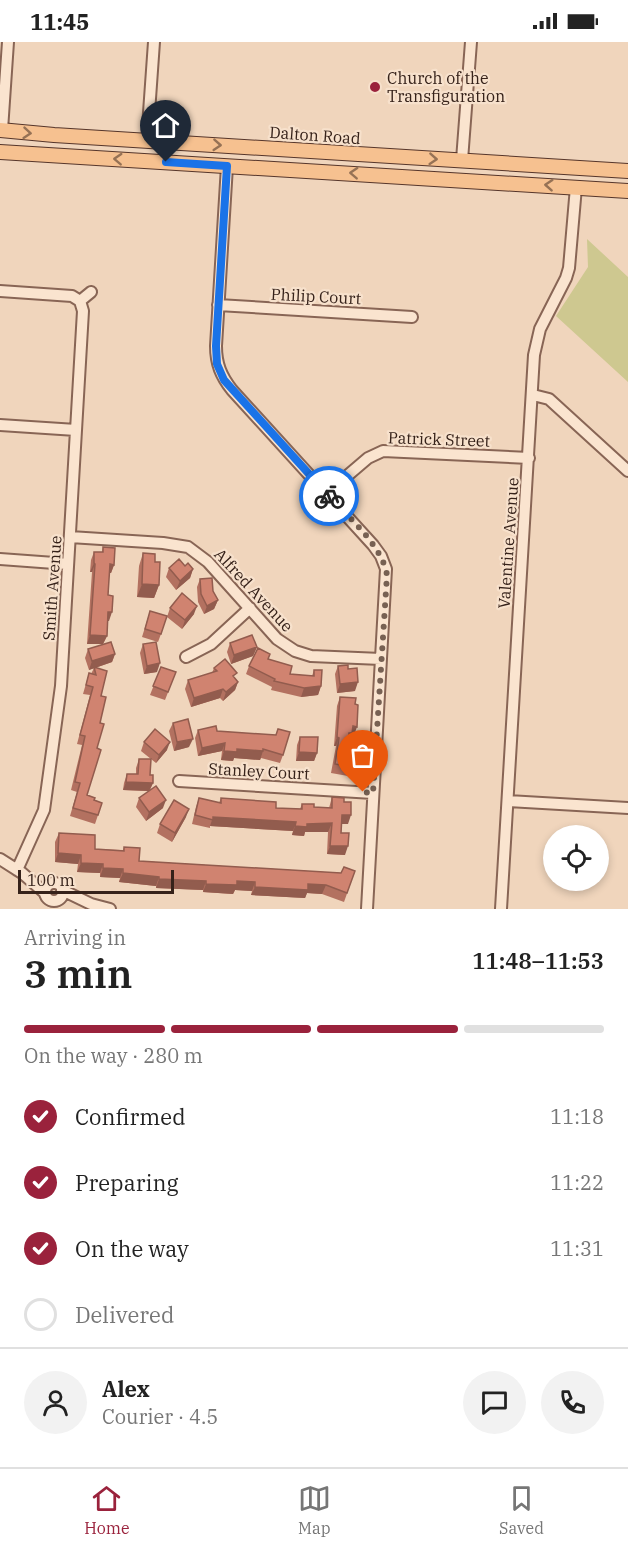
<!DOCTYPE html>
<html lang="en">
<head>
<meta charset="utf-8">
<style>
	:root { --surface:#fff; --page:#f2f2f2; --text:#222; --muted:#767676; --line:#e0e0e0; --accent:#9a223c }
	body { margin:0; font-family:"IBM Plex Serif",serif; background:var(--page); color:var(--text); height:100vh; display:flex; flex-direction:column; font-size:22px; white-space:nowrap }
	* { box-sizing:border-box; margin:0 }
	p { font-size:20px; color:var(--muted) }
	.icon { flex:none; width:33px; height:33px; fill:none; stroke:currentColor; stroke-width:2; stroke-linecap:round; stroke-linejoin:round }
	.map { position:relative; height:867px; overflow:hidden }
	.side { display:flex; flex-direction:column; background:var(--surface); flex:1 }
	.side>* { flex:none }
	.buttons { position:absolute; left:543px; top:783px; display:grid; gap:12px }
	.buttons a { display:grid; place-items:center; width:66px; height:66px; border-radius:50%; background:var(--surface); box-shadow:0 3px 9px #0003; font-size:30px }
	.scale { position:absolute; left:18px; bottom:15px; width:156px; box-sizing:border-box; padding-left:6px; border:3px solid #36221a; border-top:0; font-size:16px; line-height:21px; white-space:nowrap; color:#36221a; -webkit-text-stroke:4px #f7e1cc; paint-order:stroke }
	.pin { position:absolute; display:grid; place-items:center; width:51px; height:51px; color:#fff; margin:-62px -26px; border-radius:50% 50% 50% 0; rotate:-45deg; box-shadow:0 0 6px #0007 }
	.pin .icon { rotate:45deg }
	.courier { position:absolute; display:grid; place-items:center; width:60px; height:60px; margin:-30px; border:4px solid #1a73e8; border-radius:50%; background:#fff; color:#222; box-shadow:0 2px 8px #0007 }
	.overview em { font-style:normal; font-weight:600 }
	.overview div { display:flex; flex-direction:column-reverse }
	.overview { display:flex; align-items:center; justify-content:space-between; height:102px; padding:0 24px }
	h1 { font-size:39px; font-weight:600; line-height:45px }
	.bar { display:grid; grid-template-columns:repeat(4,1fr); gap:9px 6px; align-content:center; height:72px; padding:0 24px }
	.bar i { height:8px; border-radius:4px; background:var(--line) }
	.bar .active { background:var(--accent) }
	.bar p { grid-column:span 4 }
	.line { display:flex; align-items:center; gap:15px; padding:0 24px; border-top:2px solid var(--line) }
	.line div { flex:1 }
	.round { display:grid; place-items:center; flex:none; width:63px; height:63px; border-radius:32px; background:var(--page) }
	ol { padding:0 24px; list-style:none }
	li { display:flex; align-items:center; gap:18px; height:66px }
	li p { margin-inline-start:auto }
	li .icon { padding:6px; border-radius:50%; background:var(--accent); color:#fff; stroke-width:4 }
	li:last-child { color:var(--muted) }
	li i { width:33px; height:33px; border:3px solid var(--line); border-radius:50% }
	.status { display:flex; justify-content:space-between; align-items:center; height:42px; padding:0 30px; background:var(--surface); direction:ltr }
	.status svg { height:16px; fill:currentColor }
	.tab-bar { display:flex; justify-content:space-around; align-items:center; height:84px; border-top:2px solid var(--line); background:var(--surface); font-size:16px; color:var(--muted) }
	.tab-bar a { display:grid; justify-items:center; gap:3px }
	.tab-bar .active { color:var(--accent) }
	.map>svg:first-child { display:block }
</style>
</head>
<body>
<div class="status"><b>11:45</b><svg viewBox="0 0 49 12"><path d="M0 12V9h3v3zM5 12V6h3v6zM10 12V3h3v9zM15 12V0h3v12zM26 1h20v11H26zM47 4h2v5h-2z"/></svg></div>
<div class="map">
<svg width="628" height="867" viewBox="0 0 628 867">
	<rect width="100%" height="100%" fill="#f0d5bc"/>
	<path fill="#cec890" d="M 587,197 L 628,235 L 628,340 L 556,274 L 588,225 Z"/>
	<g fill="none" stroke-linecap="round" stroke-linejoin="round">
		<g stroke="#886555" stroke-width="14">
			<path id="minor" d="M 2,88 L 8,0
				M 147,99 L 154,0
				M 462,118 L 471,0
				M 227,124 L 216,304 C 216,322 221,334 232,348 L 373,503 L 381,514 L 386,527 L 367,867
				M 0,249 L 72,254 L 80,259 L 83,269 L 61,644 L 44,768 L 17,828
				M 80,259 L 91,250
				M 218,263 L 412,275
				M 533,353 L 549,357 L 628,429
				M 0,383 L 76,388
				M 327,451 L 368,416 L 383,409 L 529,416
				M 70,495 L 163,501 L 188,505 L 208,520 L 277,597 L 295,609 L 311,614 L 381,617
				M 0,517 L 68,522
				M 186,615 L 211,602 L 250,566
				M 179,739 L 373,751
				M 508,759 L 628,766
				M 0,817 L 22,831 L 45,851
				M45 850a9 9 0 1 1 18 0a9 9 0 1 1-18 0Z
				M 62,848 L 91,862 L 110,867
				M 501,867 L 534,313 L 540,287 L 566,236 L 569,226 L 576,145"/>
		</g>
		<g stroke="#55352a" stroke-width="16">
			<path id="major" d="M 0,88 L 54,93 L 628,129
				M 0,110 L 628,149"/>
		</g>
		<use href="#minor" stroke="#fae4cf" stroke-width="10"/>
		<use href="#major" stroke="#f6c190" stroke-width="14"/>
	</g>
	<path fill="#b37160" d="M 103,505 L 114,523 L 111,531 L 109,531 L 108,553 L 109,579 L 107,579 L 107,594 L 103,602 L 87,602 L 92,530 L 90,530 L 91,518 L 94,510 L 102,510 Z
		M 143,511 L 155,520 L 159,543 L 154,556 L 137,555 L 139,524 Z
		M 185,524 L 193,527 L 190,536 L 176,548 L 166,535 L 169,526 Z
		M 200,537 L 218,558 L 214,567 L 204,572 L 198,560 L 197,545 Z
		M 170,566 L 194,572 L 182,587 L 167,575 Z
		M 150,569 L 161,592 L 158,600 L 142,595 Z
		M 230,601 L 257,605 L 253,614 L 231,622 L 227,610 Z
		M 143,602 L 157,630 L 144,632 L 140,611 Z
		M 88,607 L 115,612 L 112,620 L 95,626 L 101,654 L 100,681 L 97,706 L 87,753 L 94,758 L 102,761 L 95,782 L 70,774 L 77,750 L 71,748 L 82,703 L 77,702 L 90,653 L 83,652 L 89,631 L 91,632 L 94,626 L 89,628 L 85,616 Z
		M 270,612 L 268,618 L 290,632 L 312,634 L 314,628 L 321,644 L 318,653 L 301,655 L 271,648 L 272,645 L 246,632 L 249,624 Z
		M 338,624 L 348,627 L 355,649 L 337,651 L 335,632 Z
		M 161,625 L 176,630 L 165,658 L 150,653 Z
		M 214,626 L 235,636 L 238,640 L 235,648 L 223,659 L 220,656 L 191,665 L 185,647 L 188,638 L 212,631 Z
		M 340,655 L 354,693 L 352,693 L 348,700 L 348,706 L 351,725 L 348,734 L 331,731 L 336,704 L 334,704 L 337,664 Z
		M 173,681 L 189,705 L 174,709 L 169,689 Z
		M 198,688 L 217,689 L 283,713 L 280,721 L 261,716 L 260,718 L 234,716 L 233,719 L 221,718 L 222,709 L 198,714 L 195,696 Z
		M 300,695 L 317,711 L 314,719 L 296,719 L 297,703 Z
		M 144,700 L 167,708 L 156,721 L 141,709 Z
		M 139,717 L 150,733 L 153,741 L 150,748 L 163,766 L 146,779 L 136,765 L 139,756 L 149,749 L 123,748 L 124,741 L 127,732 L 136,732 L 136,726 Z
		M 332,755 L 344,760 L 348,782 L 342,782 L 341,791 L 345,813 L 327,812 L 328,790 L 305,790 L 304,794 L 292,793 L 293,789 L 210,784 L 210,786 L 192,782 L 196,765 L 199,756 L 219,761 L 221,756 L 276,766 L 300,767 L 302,762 L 314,765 L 329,766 Z
		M 186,775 L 172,800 L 157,791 L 160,782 Z
		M 59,791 L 95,807 L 123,808 L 124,805 L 139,819 L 341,831 L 355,829 L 344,860 L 322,852 L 307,851 L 305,856 L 251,853 L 252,849 L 235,848 L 233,852 L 203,850 L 203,848 L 156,846 L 156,844 L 119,840 L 120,836 L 100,835 L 100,831 L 77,830 L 78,822 L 55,820 L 55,800 Z"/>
	<path fill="#925c4e" d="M 94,521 L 95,522 L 92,530 L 90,530 Z
		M 110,522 L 114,523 L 111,531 L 107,531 Z
		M 193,527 L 190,536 L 176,548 L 180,539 Z
		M 142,542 L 159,543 L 154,556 L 137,555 Z
		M 218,558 L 214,567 L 204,572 L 207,564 Z
		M 197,564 L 194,572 L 182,587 L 185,578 Z
		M 108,570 L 112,570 L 109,579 L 104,579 Z
		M 90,593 L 107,594 L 103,602 L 87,602 Z
		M 257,605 L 253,614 L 231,622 L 234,613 Z
		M 115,612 L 112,620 L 89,628 L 92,619 Z
		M 160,621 L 157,630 L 144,632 L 147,624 Z
		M 238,640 L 235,648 L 223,659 L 226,650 Z
		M 358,640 L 355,649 L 337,651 L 340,642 Z
		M 321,644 L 318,653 L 301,655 L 304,646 Z
		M 223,647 L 220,656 L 191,665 L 194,656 Z
		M 353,684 L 357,685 L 354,693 L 352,693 L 349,700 L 346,699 Z
		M 337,695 L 339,696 L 336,704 L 334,704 Z
		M 193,697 L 189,705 L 174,709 L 177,700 Z
		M 170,700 L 167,708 L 156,721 L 159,713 Z
		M 225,701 L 222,709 L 198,714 L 202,706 Z
		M 237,707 L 263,709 L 260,718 L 234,716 L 233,719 L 221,718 L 224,709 Z
		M 299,710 L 317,711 L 314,719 L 296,719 Z
		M 126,740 L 153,741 L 149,749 L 123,748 Z
		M 166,758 L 163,766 L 146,779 L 149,770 Z
		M 189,767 L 186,775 L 172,800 L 175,791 Z
		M 342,773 L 351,773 L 348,782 L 339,782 Z
		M 213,775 L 296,780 L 293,789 L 210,784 Z
		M 332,781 L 328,790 L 305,790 L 304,794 L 292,793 L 295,784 L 307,782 Z
		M 330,804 L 348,804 L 345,813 L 327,812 Z
		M 58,811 L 81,813 L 78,822 L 55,820 Z
		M 81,821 L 103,822 L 100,831 L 77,830 Z
		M 103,826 L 123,827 L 120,836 L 100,835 Z
		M 123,831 L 159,835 L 156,844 L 119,840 Z
		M 159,837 L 206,839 L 203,848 L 156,846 Z
		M 237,839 L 255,840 L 252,849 L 235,848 L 233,852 L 203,850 L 206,842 Z
		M 308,842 L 326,843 L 322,852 L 307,851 L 305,856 L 251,853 L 255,845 Z"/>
	<path fill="#d08370" stroke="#925c4e" stroke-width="1.5" d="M 103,505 L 115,506 L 114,523 L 110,522 L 108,553 L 113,554 L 112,570 L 108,570 L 107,594 L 90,593 L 95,522 L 94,521 L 94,510 L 103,510 Z
		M 143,511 L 155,512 L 155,520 L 160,520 L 159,543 L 142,542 Z
		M 179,517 L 185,524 L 188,521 L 193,527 L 180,539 L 169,526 Z
		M 212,536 L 213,549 L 218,558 L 207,564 L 201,552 L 200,537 Z
		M 182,551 L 197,564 L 185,578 L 170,566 Z
		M 150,569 L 167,574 L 161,592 L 145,587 Z
		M 252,593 L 257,605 L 234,613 L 230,601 Z
		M 111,600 L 115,612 L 92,619 L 88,607 Z
		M 156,600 L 160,621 L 147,624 L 143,602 Z
		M 258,606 L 270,612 L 268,617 L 292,624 L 290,632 L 314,634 L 314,628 L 322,628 L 321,644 L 304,646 L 274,639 L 275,637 L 249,624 Z
		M 225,617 L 237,631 L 233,634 L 238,640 L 226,650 L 223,647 L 194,656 L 188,638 L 217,629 L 214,626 Z
		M 348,623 L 348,627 L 357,626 L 358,640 L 340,642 L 338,624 Z
		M 94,625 L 107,629 L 101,654 L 106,655 L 100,681 L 104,682 L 97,706 L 101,708 L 87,753 L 95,756 L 94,758 L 102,761 L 98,773 L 73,766 L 80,741 L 75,740 L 85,694 L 80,693 L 93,645 L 86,643 L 89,631 L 96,633 Z
		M 161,625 L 176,630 L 168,650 L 153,644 Z
		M 340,655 L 356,656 L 355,662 L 358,663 L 357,685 L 353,684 L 352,691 L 349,691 L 348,706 L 354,708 L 351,725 L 335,722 L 339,696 L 337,695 Z
		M 188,677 L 193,697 L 177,700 L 173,681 Z
		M 216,684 L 217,689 L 276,693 L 278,687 L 290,690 L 283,713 L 263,707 L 263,709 L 237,707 L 237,710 L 224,709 L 225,701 L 202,706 L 198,688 Z
		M 155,687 L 170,700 L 159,713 L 144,700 Z
		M 300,695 L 318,695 L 317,711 L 299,710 Z
		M 139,717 L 151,717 L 150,733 L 153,733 L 153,741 L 126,740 L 127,732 L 138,732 Z
		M 156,744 L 166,758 L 149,770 L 139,756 Z
		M 332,755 L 344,756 L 344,760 L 351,760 L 351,773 L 342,773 L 341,791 L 349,791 L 348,804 L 330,804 L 332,781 L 307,782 L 307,785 L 295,784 L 296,780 L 213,775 L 213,778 L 195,773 L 199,756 L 221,761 L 221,756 L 276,760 L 276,766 L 302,767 L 302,762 L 314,762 L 314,765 L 332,766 Z
		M 174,758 L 189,767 L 175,791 L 160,782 Z
		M 59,791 L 95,793 L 95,807 L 124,809 L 124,805 L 140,806 L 139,819 L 341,831 L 344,825 L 355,829 L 347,851 L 326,843 L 308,842 L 308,848 L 255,845 L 255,840 L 237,839 L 237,843 L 206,842 L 206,839 L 159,837 L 159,835 L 123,831 L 123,827 L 103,826 L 103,822 L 81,821 L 81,813 L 58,811 Z"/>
	<defs><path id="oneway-chevron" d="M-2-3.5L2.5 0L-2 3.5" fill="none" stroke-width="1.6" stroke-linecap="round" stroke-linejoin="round" transform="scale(1.5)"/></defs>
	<g stroke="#967255">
		<use href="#oneway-chevron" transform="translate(27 91) rotate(5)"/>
		<use href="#oneway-chevron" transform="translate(217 103) rotate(4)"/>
		<use href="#oneway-chevron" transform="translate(118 117) rotate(-177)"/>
		<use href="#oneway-chevron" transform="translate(433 117) rotate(4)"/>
		<use href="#oneway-chevron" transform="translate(354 131) rotate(-177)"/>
		<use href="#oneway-chevron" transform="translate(549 143) rotate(-176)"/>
	</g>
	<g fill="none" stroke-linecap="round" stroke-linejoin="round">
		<path stroke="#776153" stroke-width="6" stroke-dasharray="0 10.8" d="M 329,454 C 348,475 382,503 387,533 L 373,751 L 363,750"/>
		<path stroke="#1a73e8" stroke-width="8" d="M 166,120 L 227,124 L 216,304 L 217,322 L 224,338 L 329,454"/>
	</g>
	<circle fill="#9a223c" stroke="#f7e1cc" stroke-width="2" cx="375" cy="45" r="6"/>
	<g text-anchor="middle" stroke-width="4.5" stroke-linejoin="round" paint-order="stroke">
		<g font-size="16" fill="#36221a" stroke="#f7e1cc" text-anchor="start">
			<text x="387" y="42">Church of the<tspan x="387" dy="18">Transfiguration</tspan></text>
		</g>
		<g font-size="16" fill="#36221a" stroke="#f7e1cc">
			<text transform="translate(315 93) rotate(4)" y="6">Dalton Road</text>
			<text transform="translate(316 254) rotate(3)" y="6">Philip Court</text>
			<text transform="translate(439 397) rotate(2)" y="6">Patrick Street</text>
			<text transform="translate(508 501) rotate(-86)" y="6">Valentine Avenue</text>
			<text transform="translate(52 546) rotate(-86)" y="6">Smith Avenue</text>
			<text transform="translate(254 548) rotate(47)" y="6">Alfred Avenue</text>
			<text transform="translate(259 729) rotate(3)" y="6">Stanley Court</text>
		</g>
	</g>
</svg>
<div class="buttons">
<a><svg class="icon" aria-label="locate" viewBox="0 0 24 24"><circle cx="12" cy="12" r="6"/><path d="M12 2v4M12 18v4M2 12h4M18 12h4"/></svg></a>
</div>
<div class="scale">100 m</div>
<div class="pin" style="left:363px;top:750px;background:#ea580c"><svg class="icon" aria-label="bag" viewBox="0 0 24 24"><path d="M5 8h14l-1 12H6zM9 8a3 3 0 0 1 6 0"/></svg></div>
<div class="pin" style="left:166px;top:120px;background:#1f2937"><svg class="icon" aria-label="home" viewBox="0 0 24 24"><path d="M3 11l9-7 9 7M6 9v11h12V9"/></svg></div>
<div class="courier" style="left:329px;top:454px"><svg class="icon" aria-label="bike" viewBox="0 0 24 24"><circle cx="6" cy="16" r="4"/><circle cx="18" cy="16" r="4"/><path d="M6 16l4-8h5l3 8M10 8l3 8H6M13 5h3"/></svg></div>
</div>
<section class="side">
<div class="overview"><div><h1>3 min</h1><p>Arriving in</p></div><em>11:48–11:53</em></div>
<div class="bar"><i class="active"></i><i class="active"></i><i class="active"></i><i></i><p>On the way · 280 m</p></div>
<ol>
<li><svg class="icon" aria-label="check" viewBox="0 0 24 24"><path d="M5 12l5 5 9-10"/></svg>Confirmed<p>11:18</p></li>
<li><svg class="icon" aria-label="check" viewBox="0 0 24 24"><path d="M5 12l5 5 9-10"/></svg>Preparing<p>11:22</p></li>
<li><svg class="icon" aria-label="check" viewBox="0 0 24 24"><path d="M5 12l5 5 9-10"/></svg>On the way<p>11:31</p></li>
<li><i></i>Delivered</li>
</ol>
<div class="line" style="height:108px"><a class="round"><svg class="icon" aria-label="person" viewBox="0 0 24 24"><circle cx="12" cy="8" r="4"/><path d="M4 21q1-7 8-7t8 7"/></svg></a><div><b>Alex</b><p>Courier · 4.5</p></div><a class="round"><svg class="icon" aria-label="chat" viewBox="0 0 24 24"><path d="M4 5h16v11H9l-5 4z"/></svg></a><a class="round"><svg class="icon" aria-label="phone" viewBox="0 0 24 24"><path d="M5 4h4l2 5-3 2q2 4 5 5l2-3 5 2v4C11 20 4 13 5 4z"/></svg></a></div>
</section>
<nav class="tab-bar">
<a class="active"><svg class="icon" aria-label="home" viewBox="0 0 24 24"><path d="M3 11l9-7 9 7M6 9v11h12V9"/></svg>Home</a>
<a><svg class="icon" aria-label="map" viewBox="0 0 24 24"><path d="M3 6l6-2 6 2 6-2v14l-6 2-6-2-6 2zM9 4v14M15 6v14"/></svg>Map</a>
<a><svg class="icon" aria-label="saved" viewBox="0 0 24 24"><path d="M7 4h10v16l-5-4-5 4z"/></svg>Saved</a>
</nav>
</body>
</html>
